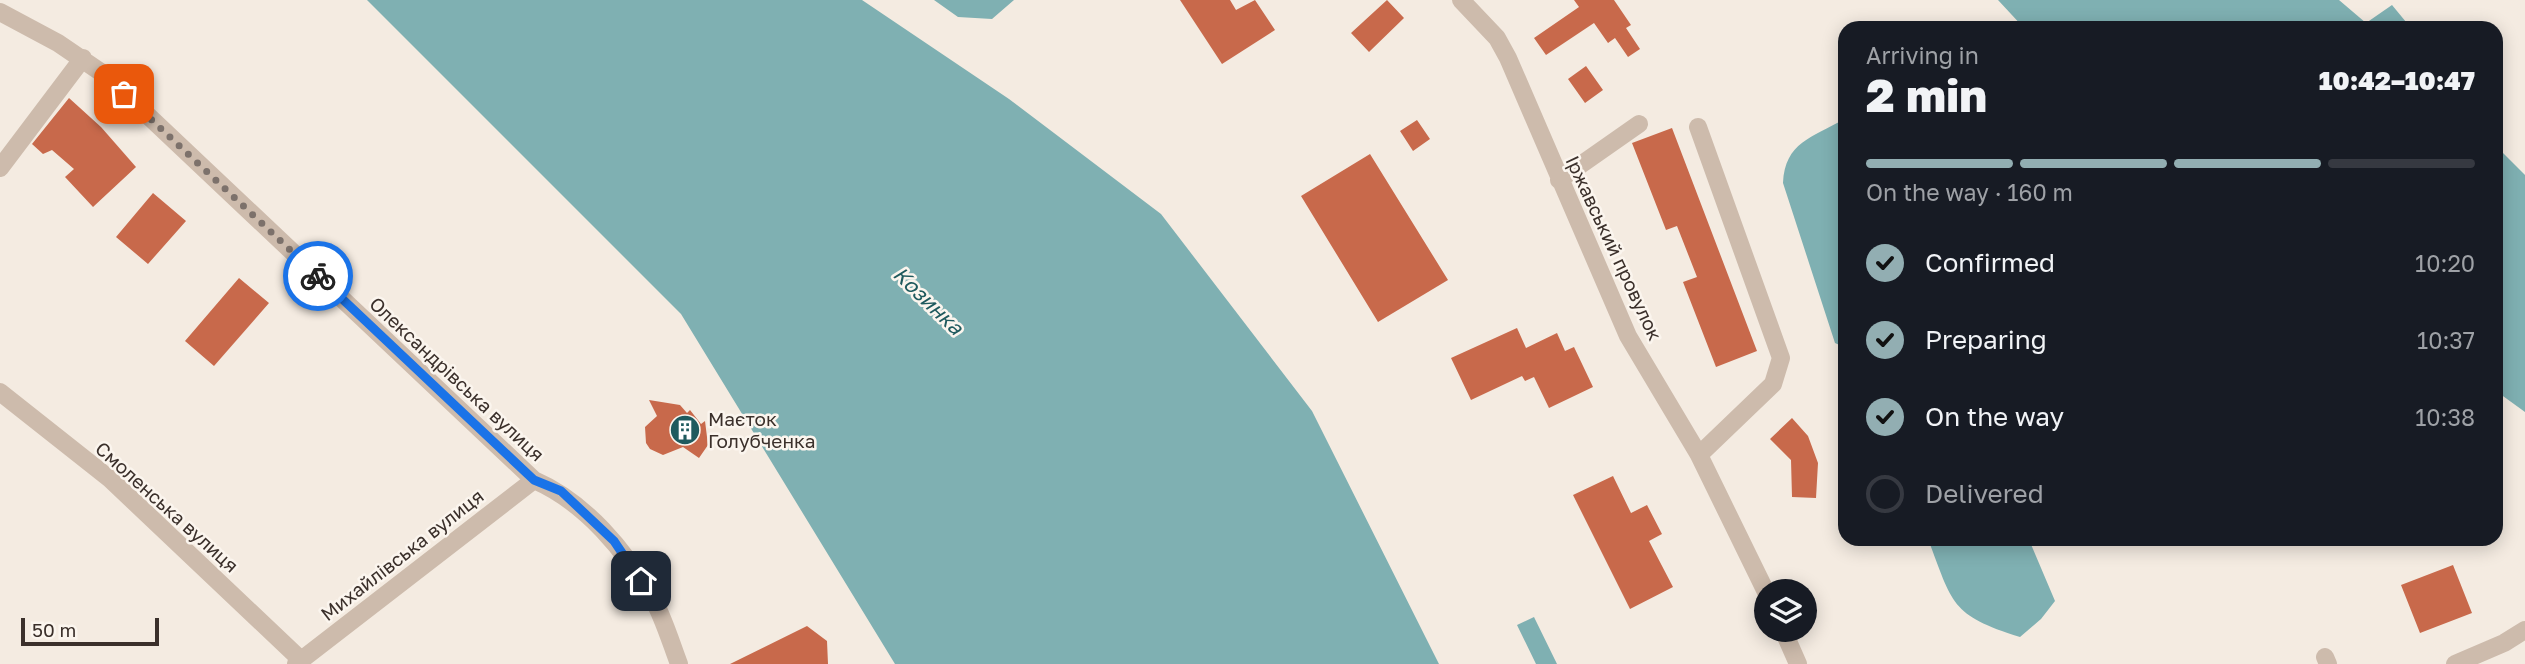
<!DOCTYPE html>
<html lang="en">
<head>
<meta charset="utf-8">
<style>
	:root { --surface:#171b24; --page:#20242c; --text:#f1f3f6; --muted:#9ea1a6; --line:#363941; --accent:#92aeb2 }
	body { margin:0; font-family:"Golos Text",sans-serif; background:var(--page); color:var(--text); height:100vh; display:flex; flex-direction:column; font-size:26px; white-space:nowrap }
	* { box-sizing:border-box; margin:0 }
	p { font-size:23px; color:var(--muted) }
	.icon { flex:none; width:38px; height:38px; fill:none; stroke:currentColor; stroke-width:2; stroke-linecap:round; stroke-linejoin:round }
	.map { position:relative; flex:1; overflow:hidden }
	.drawer { position:absolute; left:1838px; top:21px; width:665px; height:525px; display:flex; flex-direction:column; background:var(--surface); border-radius:21px; box-shadow:0 4px 18px #0003 }
	.drawer>* { flex:none }
	.fabs { position:absolute; left:1754px; top:579px; display:grid; gap:14px }
	.fabs a { display:grid; place-items:center; width:63px; height:63px; border-radius:50%; background:var(--surface); box-shadow:0 4px 18px #0003; font-size:35px }
	.scale { position:absolute; left:21px; bottom:18px; width:138px; box-sizing:border-box; padding-left:7px; border:4px solid #3b302b; border-top:0; font-size:19px; line-height:24px; white-space:nowrap; color:#3b302b; -webkit-text-stroke:5px #fbf5ee; paint-order:stroke }
	.pin { position:absolute; display:grid; place-items:center; width:60px; height:60px; color:#fff; margin:-30px; border-radius:14px; box-shadow:0 4px 10px #0006 }
	.courier { position:absolute; display:grid; place-items:center; width:70px; height:70px; margin:-35px; border:5px solid #1a73e8; border-radius:50%; background:#fff; color:#222; box-shadow:0 2px 9px #0007 }
	.headline em { font-style:normal; font-weight:800 }
	.headline div { display:flex; flex-direction:column-reverse }
	.headline { display:flex; align-items:center; justify-content:space-between; height:119px; padding:0 28px }
	h1 { font-size:46px; font-weight:800; line-height:52px }
	.bar { display:grid; grid-template-columns:repeat(4,1fr); gap:10px 7px; align-content:center; height:84px; padding:0 28px }
	.bar i { height:9px; border-radius:5px; background:var(--line) }
	.bar .current { background:var(--accent) }
	.bar p { grid-column:span 4 }
	ol { padding:0 28px; list-style:none }
	li { display:flex; align-items:center; gap:21px; height:77px }
	li p { margin-inline-start:auto }
	li .icon { padding:7px; border-radius:50%; background:var(--accent); color:#111; stroke-width:4 }
	li:last-child { color:var(--muted) }
	li i { width:38px; height:38px; border:4px solid var(--line); border-radius:50% }
	.map>svg:first-child { display:block }
</style>
</head>
<body>
<div class="map">
<svg width="2525" height="664" viewBox="0 0 2525 664">
	<rect width="100%" height="100%" fill="#f4ebe1"/>
	<path fill="#7fb0b2" d="M 367,0 L 862,0 L 1009,99 L 1161,214 L 1312,411 L 1439,664 L 895,664 L 681,314 Z
		M 934,0 L 1014,0 L 992,19 L 958,17 Z
		M 1998,0 L 2339,0 L 2366,23 L 2392,5 L 2411,28 L 2024,28 Z
		M 1844,119 L 1844,347 L 1835,343 L 1783,183 C 1785,142 1812,138 1844,119 Z
		M 2496,146 L 2525,175 L 2525,412 L 2496,391 Z
		M 1928,539 L 2031,539 L 2030,542 L 2055,601 L 2041,619 L 2020,637 C 1950,615 1953,604 1928,539 Z
		M 1534,617 L 1557,664 L 1536,664 L 1517,625 Z"/>
	<path fill="#c8694b" d="M 1180,0 L 1230,0 L 1236,10 L 1255,0 L 1275,30 L 1222,64 Z
		M 1387,0 L 1404,18 L 1369,52 L 1351,33 Z
		M 1574,0 L 1614,0 L 1631,25 L 1626,28 L 1640,49 L 1628,57 L 1615,38 L 1608,43 L 1594,23 L 1546,55 L 1534,38 L 1579,7 Z
		M 1586,66 L 1603,90 L 1585,103 L 1568,79 Z
		M 69,98 L 101,127 L 136,167 L 93,207 L 65,177 L 74,169 L 52,150 L 43,154 L 32,144 Z
		M 1417,120 L 1430,139 L 1413,151 L 1400,131 Z
		M 1672,128 L 1757,351 L 1716,367 L 1683,282 L 1697,277 L 1677,226 L 1666,230 L 1632,143 Z
		M 1370,154 L 1448,280 L 1378,322 L 1301,196 Z
		M 153,193 L 186,221 L 148,264 L 116,237 Z
		M 239,278 L 269,303 L 214,366 L 185,341 Z
		M 1517,328 L 1526,348 L 1557,333 L 1565,351 L 1574,347 L 1593,387 L 1549,408 L 1534,377 L 1525,381 L 1522,376 L 1471,400 L 1451,358 Z
		M 649,400 L 680,405 L 687,413 L 690,410 L 701,424 L 705,421 L 708,445 L 699,458 L 683,447 L 663,455 L 650,449 L 646,443 L 645,427 L 657,416 Z
		M 1792,418 L 1808,436 L 1818,463 L 1816,498 L 1792,497 L 1791,460 L 1770,439 Z
		M 1613,476 L 1631,513 L 1647,505 L 1662,534 L 1649,541 L 1673,587 L 1630,609 L 1573,495 Z
		M 2453,565 L 2472,613 L 2420,633 L 2401,585 Z
		M 807,626 L 827,641 L 828,664 L 730,664 Z"/>
	<g fill="none" stroke-linecap="round" stroke-linejoin="round">
		<path stroke="#cdbbac" stroke-width="18" d="M 1461,0 L 1497,38 L 1508,58 L 1628,336 L 1699,455 L 1766,592
			M 0,12 L 58,43 L 105,75 L 534,480 C 585,502 626,551 653,599 C 664,619 671,643 679,664
			M 1698,127 L 1781,358 L 1773,384 L 1699,455
			M 0,168 L 83,58
			M 1559,180 L 1639,124
			M 0,392 L 110,479 L 300,659
			M 1783,630 L 1798,664
			M 2325,657 L 2328,664
			M 296,664 L 534,480
			M 2455,664 L 2504,643 L 2525,630"/>
	</g>
	<g fill="none" stroke-linecap="round" stroke-linejoin="round">
		<path stroke="#7c716b" stroke-width="7" stroke-dasharray="0 12.6" d="M 124,94 L 318,276"/>
		<path stroke="#1a73e8" stroke-width="9" d="M 318,276 L 534,480 L 561,491 L 614,541 L 641,581"/>
	</g>
	<defs>
		<g id="building-disc" transform="scale(1.575)"><circle r="9.5" fill="#1f5a5e" stroke="#fbf5ee"/><path d="M-4-6H4V6H1V3H-1V6H-4ZM-2.5-4.3h1.7v1.8h-1.7ZM.8-4.3h1.7v1.8H.8ZM-2.5-1h1.7V.8h-1.7ZM.8-1h1.7V.8H.8Z" fill="#fff"/></g>
	</defs>
	<g fill-rule="evenodd">
		<use href="#building-disc" x="685" y="430"/>
	</g>
	<g text-anchor="middle" stroke-width="5" stroke-linejoin="round" paint-order="stroke">
		<g font-size="19" fill="#3b302b" stroke="#fbf5ee">
			<text transform="translate(1614 248) rotate(65)" y="7">Іржавський провулок</text>
			<text transform="translate(457 379) rotate(43)" y="7">Олександрівська вулиця</text>
			<text transform="translate(167 507) rotate(42)" y="7">Смоленська вулиця</text>
			<text transform="translate(402 555) rotate(-38)" y="7">Михайлівська вулиця</text>
		</g>
		<g font-size="19" fill="#3b302b" stroke="#fbf5ee" text-anchor="start">
			<text x="708" y="426">Маєток<tspan x="708" dy="22">Голубченка</tspan></text>
		</g>
		<g font-size="21" font-style="italic" fill="#1f5a5e" stroke="#fbf5ee">
			<text transform="translate(928 301) rotate(44)" y="7">Козинка</text>
		</g>
	</g>
</svg>
<div class="fabs">
<a><svg class="icon" aria-label="layers" viewBox="0 0 24 24"><path d="M12 4l9 5-9 5-9-5zM3 14l9 5 9-5"/></svg></a>
</div>
<div class="scale">50 m</div>
<div class="pin" style="left:124px;top:94px;background:#ea580c"><svg class="icon" aria-label="bag" viewBox="0 0 24 24"><path d="M5 8h14l-1 12H6zM9 8a3 3 0 0 1 6 0"/></svg></div>
<div class="pin" style="left:641px;top:581px;background:#1f2937"><svg class="icon" aria-label="home" viewBox="0 0 24 24"><path d="M3 11l9-7 9 7M6 9v11h12V9"/></svg></div>
<div class="courier" style="left:318px;top:276px"><svg class="icon" aria-label="bike" viewBox="0 0 24 24"><circle cx="6" cy="16" r="4"/><circle cx="18" cy="16" r="4"/><path d="M6 16l4-8h5l3 8M10 8l3 8H6M13 5h3"/></svg></div>
<section class="drawer">
<div class="headline"><div><h1>2 min</h1><p>Arriving in</p></div><em>10:42–10:47</em></div>
<div class="bar"><i class="current"></i><i class="current"></i><i class="current"></i><i></i><p>On the way · 160 m</p></div>
<ol>
<li><svg class="icon" aria-label="check" viewBox="0 0 24 24"><path d="M5 12l5 5 9-10"/></svg>Confirmed<p>10:20</p></li>
<li><svg class="icon" aria-label="check" viewBox="0 0 24 24"><path d="M5 12l5 5 9-10"/></svg>Preparing<p>10:37</p></li>
<li><svg class="icon" aria-label="check" viewBox="0 0 24 24"><path d="M5 12l5 5 9-10"/></svg>On the way<p>10:38</p></li>
<li><i></i>Delivered</li>
</ol>
</section>
</div>
</body>
</html>
